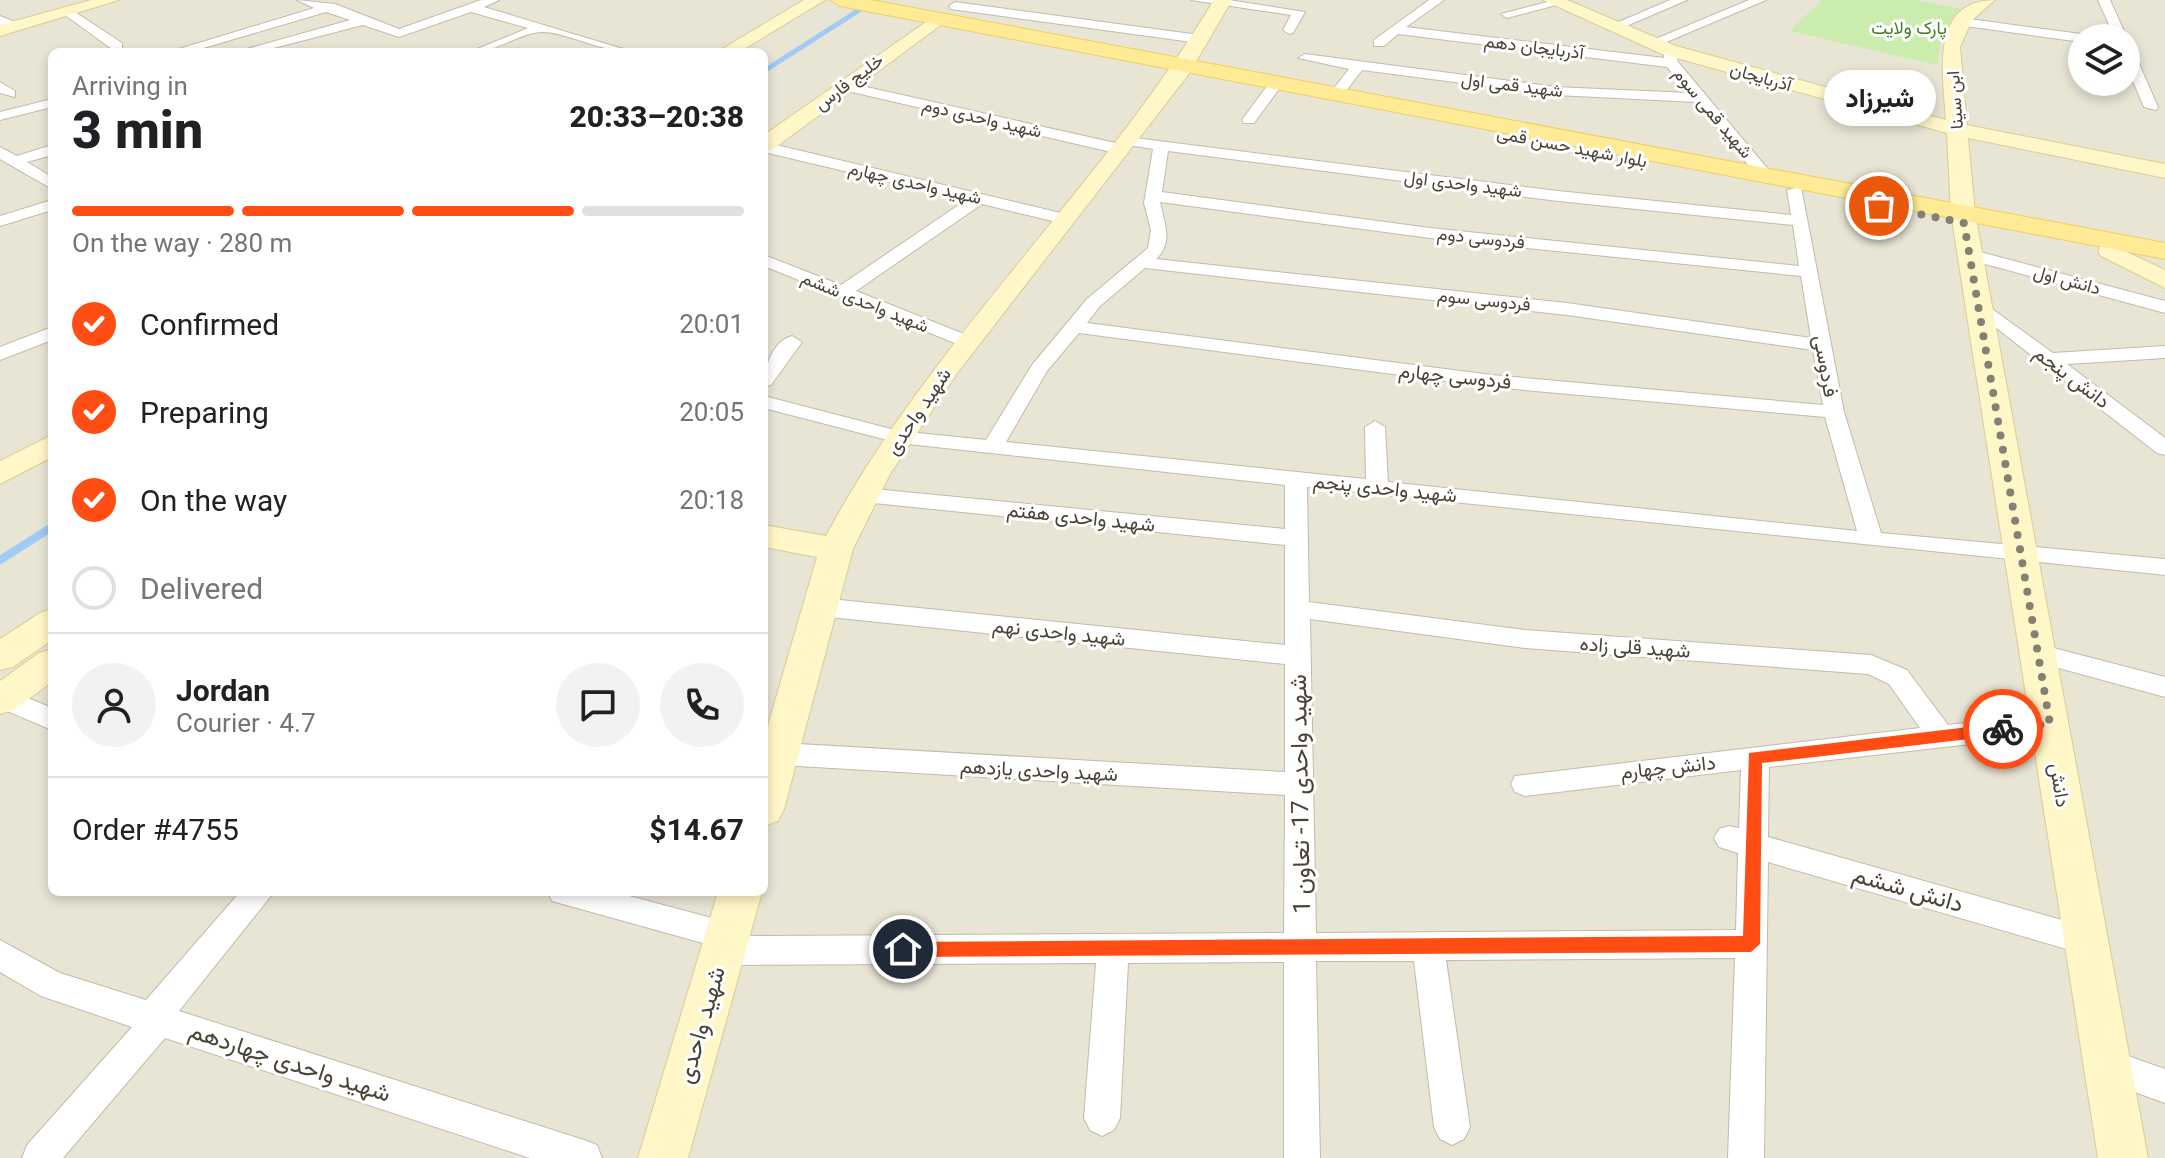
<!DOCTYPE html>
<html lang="en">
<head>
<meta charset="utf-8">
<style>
	:root { --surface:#fff; --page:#f2f2f2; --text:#202124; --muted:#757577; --line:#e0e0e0; --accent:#ff4d14 }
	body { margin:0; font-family:Roboto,Vazirmatn,sans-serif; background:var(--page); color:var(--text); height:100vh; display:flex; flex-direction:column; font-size:30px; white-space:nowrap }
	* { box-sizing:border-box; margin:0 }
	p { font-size:26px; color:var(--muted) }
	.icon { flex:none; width:44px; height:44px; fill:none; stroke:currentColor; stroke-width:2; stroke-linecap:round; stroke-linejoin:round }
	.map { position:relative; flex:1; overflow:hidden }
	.details { position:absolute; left:48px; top:48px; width:720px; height:848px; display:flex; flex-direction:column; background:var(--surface); border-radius:12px; box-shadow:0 4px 12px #0003 }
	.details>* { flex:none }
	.tools { position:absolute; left:2068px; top:24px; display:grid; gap:16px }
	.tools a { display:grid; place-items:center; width:72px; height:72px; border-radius:50%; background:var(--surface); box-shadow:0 4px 12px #0003; font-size:40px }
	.pin { position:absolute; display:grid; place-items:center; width:68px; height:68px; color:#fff; margin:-34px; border:4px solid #fff; border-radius:50%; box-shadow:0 2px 8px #0007 }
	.courier { position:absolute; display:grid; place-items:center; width:80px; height:80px; margin:-40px; border:6px solid #ff4d14; border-radius:50%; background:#fff; color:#222; box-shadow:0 2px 10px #0007 }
	.bubble { position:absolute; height:56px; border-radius:28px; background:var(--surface); box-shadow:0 4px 12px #0003; font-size:26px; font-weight:800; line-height:56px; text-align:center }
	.headline em { font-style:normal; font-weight:800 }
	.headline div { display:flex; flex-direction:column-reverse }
	.headline { display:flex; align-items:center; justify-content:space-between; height:136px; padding:0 24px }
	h1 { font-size:52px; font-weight:800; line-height:60px }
	.bar { display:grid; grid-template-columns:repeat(4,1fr); gap:12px 8px; align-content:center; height:96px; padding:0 24px }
	.bar i { height:10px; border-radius:6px; background:var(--line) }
	.bar .on { background:var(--accent) }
	.bar p { grid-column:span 4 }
	.line { display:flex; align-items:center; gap:20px; padding:0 24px; border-top:2px solid var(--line) }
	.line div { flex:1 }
	.round { display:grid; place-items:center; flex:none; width:84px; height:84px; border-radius:42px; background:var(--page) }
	ol { padding:0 24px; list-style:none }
	li { display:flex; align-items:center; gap:24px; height:88px }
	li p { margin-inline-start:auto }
	li .icon { padding:8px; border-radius:50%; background:var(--accent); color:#fff; stroke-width:4 }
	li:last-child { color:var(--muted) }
	li i { width:44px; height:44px; border:4px solid var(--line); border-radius:50% }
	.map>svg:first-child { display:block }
</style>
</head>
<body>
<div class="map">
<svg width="2165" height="1158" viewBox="0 0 2165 1158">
	<rect width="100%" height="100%" fill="#f5f2e7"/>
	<path fill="#e9e5d5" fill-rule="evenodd" d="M 0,0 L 2165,0 L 2165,1158 L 0,1158 ZM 2082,38 L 2126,38 L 2126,82 L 2082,82 ZM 52,52 L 764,52 L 764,892 L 52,892 Z"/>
	<path fill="#caecad" d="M 1822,0 L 1916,0 L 1961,9 L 1942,33 L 1937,65 L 1790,31 Z"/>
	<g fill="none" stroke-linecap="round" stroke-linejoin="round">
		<path stroke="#9fcbf6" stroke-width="5" d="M 764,71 L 875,0"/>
		<path stroke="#9fcbf6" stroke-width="8" d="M 0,560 L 52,527"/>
		<g stroke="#c1bba9" stroke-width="2">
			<path id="street" d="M 297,0 L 335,4 L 399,29 L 481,0 L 499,0 L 484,7 L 633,52 C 600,52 567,32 542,32 C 521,32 498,52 470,52 L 528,28 L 471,12 L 399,37 L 363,25 L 258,52 L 236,52 L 350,20 L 326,12 L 190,52 L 169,52 L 314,8 Z
				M 1191,0 L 1228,0 L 1305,12 L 1293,33 L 1289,34 L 1283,30 L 1291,15 Z
				M 1429,0 L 1444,0 L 1406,27 L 1664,58 L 1664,47 L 1674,47 L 1678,62 L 1772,174 L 1758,177 L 1696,102 L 1556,95 L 1362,70 L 1343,95 L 1338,96 L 1331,92 L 1349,69 L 1298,58 L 1305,54 L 1556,87 L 1689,93 L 1667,67 L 1398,34 L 1384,46 L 1374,46 L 1374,40 Z
				M 1555,0 L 1564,3 L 1507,18 L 1501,14 Z
				M 1670,0 L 1687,0 L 1617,30 L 1607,27 Z
				M 1749,0 L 1766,0 L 1657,46 L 1646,43 Z
				M 2098,0 L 2110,0 L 2127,38 L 2126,40 L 2115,38 Z
				M 955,2 L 1199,35 L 1205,39 L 1199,43 L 951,9 L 949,6 Z
				M 69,8 L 122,43 L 122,49 L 112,49 L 65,15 L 63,12 Z
				M 0,16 L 20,24 L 22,27 L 16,31 L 0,25 Z
				M 1962,18 L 2081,34 L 2087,38 L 2081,42 L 1958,25 L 1958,19 Z
				M 2126,46 L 2133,50 L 2158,107 L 2156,110 L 2144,107 L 2126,65 Z
				M 0,82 L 15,91 L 15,97 L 0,93 Z
				M 844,82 L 1120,144 L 1128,149 L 1120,154 L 839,89 L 837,86 Z
				M 1267,86 L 1279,89 L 1254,123 L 1244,123 L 1242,120 Z
				M 52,99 L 52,107 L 0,120 L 0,112 Z
				M 1127,137 L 1558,191 L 1791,215 L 1787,190 L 1801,187 L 1844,412 L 1881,533 L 2165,559 L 2165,575 L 1307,487 L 1309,602 L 1525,630 L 1871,655 L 1907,670 L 1948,725 L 2050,713 L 2060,717 L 2063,724 L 2060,731 L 2050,735 L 1769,767 L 1768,837 L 2087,927 L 2098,931 L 2103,941 L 2098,951 L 2087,955 L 1768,862 L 1764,1158 L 1728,1158 L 1735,958 L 1446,960 L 1470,1127 L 1464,1139 L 1452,1145 L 1440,1139 L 1434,1127 L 1414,961 L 1316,961 L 1320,1158 L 1284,1158 L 1284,962 L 1128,963 L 1120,1118 L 1114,1130 L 1102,1136 L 1090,1130 L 1084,1118 L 1096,963 L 723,965 L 712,961 L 707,951 L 710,945 L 552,901 L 548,892 L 614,892 L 727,922 L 738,926 L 742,936 L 1284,933 L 1285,795 L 764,764 L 764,742 L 1285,772 L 1285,664 L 820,616 L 811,613 L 808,607 L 811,601 L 820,598 L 1285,645 L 1285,545 L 864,502 L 853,495 L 864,488 L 1285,529 L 1285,485 L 899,443 L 764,408 L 764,396 L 899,431 L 986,440 L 1032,365 L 1087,299 L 1148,248 L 1151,230 L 1144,203 L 1153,149 L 1122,144 L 1120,141 ZM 1168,151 L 1558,201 L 1793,225 L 1799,266 L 1430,228 L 1162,192 ZM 1160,202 L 1430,238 L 1801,276 L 1811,338 L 1567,303 L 1156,259 C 1174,243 1164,222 1160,202 ZM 1145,268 L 1567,315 L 1813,350 L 1823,405 L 1492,375 L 1087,323 L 1099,307 ZM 1079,333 L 1492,387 L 1825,417 L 1857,531 L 1388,482 L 1385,427 L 1375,421 L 1365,427 L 1366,479 L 1006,442 L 1047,371 ZM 1310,619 L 1525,648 L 1868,674 L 1889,684 L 1920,728 L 1515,776 L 1511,784 L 1515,792 L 1525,796 L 1741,770 L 1739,828 L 1729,826 L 1719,829 L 1714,838 L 1719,847 L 1738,853 L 1736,930 L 1316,933 Z
				M 764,142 L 1065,214 L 1073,219 L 1065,224 L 982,204 L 856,291 L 974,338 L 977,342 L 967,348 L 764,266 L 764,255 L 841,285 L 966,200 L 764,152 Z
				M 52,145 L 52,155 L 27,162 L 52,177 L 52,189 L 0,159 L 0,147 L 17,156 Z
				M 52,200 L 52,210 L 0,226 L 0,216 Z
				M 1969,249 L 2165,301 L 2165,313 L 1963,258 L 1963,250 Z
				M 1978,299 L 2053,353 L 2165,346 L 2165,358 L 2067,364 L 2165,438 L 2165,455 L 2157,453 L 1972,309 L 1972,301 Z
				M 52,327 L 52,340 L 0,360 L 0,347 Z
				M 792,336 L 802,342 L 771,385 L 764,387 C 764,369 772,341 792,336 Z
				M 2038,644 L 2165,677 L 2165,697 L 2029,660 L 2025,653 L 2029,646 Z
				M 4,688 L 52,708 L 52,730 L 0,708 L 0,689 Z
				M 240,892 L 274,892 L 179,1011 L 584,1140 L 597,1145 L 602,1158 L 530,1158 L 165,1038 L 63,1158 L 22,1158 L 27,1145 L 132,1027 L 41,996 L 0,972 L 0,940 L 60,973 L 146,1000 Z
				M 2108,1049 L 2165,1069 L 2165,1103 L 2096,1078 L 2091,1066 L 2096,1054 Z"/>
		</g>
		<g stroke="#d8cc94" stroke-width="2">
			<path id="secondary" d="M 91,0 L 119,0 L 0,36 L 0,25 Z
				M 804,0 L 825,0 L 739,52 L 717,52 Z
				M 1214,0 L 1232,0 L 1188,75 L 958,372 L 890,474 L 853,549 L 784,809 L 778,821 L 764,826 L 764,739 L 817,557 L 764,547 L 764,525 L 826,536 C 931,340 1100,189 1214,0 Z
				M 1543,0 L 1567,0 L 1676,46 L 1946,120 C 1943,75 1929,0 1995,0 L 1972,20 L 1960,47 L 1967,125 L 2165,164 L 2165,178 L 1968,138 L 1975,213 L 2148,1158 L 2098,1158 L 1951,213 L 1947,133 L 1662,54 Z
				M 936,15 L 942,16 L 942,24 L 772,150 L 764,151 L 764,135 Z
				M 2110,244 L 2165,270 L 2165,288 L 2101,256 L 2098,251 L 2101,246 Z
				M 52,435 L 52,457 L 0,484 L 0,461 Z
				M 52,609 L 52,640 L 13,667 L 0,670 L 0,639 L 40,613 Z
				M 52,649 L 52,682 L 13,710 L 0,714 L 0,681 L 39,653 Z
				M 718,892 L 762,892 L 688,1158 L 638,1158 Z"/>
		</g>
		<g stroke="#edcf5d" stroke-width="2">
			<path id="primary" d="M 830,0 L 871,0 L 2165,243 L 2165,259 L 840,6 Z"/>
		</g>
		<use href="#street" fill="#fff" fill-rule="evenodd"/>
		<use href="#secondary" fill="#fff7c7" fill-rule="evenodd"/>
		<use href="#primary" fill="#ffeb96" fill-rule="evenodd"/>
	</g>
	<path fill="#ff4d14" d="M 2003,723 L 2010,729 L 2003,735 L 1762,763 L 1760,944 L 1751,952 L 903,957 L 894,949 L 903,942 L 1743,936 L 1749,753 Z"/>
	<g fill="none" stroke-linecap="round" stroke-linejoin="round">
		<path stroke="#858073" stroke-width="8" stroke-dasharray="0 14.4" d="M 1879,206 L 1964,223 L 2050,724 L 2003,729"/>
	</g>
	<g text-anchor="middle" stroke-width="6" stroke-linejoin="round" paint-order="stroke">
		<g font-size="18" fill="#3e7f24" stroke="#fff">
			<text x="1909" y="34">پارک ولایت</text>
		</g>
		<g font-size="18" fill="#494335" stroke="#fff">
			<text transform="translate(1534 47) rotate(7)" y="6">آذربایجان دهم</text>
			<text transform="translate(1761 77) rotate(16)" y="6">آذربایجان</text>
			<text transform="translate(849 82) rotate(-37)" y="6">خلیج فارس</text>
			<text transform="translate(1512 85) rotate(7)" y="6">شهید قمی اول</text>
			<text transform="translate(1955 100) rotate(-94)" y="6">ابن سینا</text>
			<text transform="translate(1713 113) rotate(50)" y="6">شهید قمی سوم</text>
			<text transform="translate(982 118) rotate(13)" y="6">شهید واحدی دوم</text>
			<text transform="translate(1572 147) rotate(11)" y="6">بلوار شهید حسن قمی</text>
			<text transform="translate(915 183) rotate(13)" y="6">شهید واحدی چهارم</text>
			<text transform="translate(1463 184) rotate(7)" y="6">شهید واحدی اول</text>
			<text transform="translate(1481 238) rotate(6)" y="6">فردوسی دوم</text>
			<text transform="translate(2067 280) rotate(15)" y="6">دانش اول</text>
			<text transform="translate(1484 300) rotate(6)" y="6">فردوسی سوم</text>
			<text transform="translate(865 302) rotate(22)" y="6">شهید واحدی ششم</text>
		</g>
		<g font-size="20" fill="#494335" stroke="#fff">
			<text transform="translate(1826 366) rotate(80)" y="7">فردوسی</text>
			<text transform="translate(1455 376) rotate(6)" y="7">فردوسی چهارم</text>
			<text transform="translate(2072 377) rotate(37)" y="7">دانش پنجم</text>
			<text transform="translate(918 411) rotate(-56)" y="7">شهید واحدی</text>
			<text transform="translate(1385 488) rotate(6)" y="7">شهید واحدی پنجم</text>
			<text transform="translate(1081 517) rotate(6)" y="7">شهید واحدی هفتم</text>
			<text transform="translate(1059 632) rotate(6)" y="7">شهید واحدی نهم</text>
			<text transform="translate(1635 647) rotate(4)" y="7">شهید قلی زاده</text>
			<text transform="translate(1668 767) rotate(-6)" y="7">دانش چهارم</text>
			<text transform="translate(1039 770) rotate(3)" y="7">شهید واحدی یازدهم</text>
			<text transform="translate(2060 785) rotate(80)" y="7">دانش</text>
		</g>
		<g font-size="24" fill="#494335" stroke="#fff">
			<text transform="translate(1300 794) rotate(-91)" y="8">شهید واحدی 17- تعاون 1</text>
			<text transform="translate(1908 889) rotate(16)" y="8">دانش ششم</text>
			<text transform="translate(701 1025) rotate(-74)" y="8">شهید واحدی</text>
			<text transform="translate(290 1062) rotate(18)" y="8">شهید واحدی چهاردهم</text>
		</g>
	</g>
</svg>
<div class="tools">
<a><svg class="icon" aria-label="layers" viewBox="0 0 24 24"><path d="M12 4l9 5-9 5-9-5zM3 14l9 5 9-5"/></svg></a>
</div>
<div class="pin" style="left:1879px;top:206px;background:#ea580c"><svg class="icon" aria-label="bag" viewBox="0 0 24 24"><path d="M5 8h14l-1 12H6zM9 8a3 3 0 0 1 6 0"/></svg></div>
<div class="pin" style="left:903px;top:949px;background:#1f2937"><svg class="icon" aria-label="home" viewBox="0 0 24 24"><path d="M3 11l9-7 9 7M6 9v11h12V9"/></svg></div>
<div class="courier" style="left:2003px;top:729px"><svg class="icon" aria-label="bike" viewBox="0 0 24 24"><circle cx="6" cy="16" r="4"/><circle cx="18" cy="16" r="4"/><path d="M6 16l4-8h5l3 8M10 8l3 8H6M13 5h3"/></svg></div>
<div class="bubble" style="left:1824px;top:70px;width:112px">شیرزاد</div>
<section class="details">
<div class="headline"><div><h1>3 min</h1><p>Arriving in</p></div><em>20:33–20:38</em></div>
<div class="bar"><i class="on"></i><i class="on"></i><i class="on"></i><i></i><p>On the way · 280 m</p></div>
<ol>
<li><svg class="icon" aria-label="check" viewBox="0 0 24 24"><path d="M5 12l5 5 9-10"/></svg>Confirmed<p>20:01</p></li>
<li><svg class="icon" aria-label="check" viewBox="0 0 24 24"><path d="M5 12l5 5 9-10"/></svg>Preparing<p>20:05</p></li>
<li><svg class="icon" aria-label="check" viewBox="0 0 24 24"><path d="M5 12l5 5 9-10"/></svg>On the way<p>20:18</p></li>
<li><i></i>Delivered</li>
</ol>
<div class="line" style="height:144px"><a class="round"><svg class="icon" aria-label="person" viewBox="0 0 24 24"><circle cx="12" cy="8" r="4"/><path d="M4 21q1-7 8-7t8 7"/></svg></a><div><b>Jordan</b><p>Courier · 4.7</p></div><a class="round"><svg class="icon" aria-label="chat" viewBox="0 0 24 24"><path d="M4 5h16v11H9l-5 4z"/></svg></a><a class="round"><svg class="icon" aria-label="phone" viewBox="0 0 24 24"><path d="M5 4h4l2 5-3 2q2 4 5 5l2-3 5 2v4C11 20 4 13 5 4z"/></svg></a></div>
<div class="line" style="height:104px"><div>Order #4755</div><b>$14.67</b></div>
</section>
</div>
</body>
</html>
